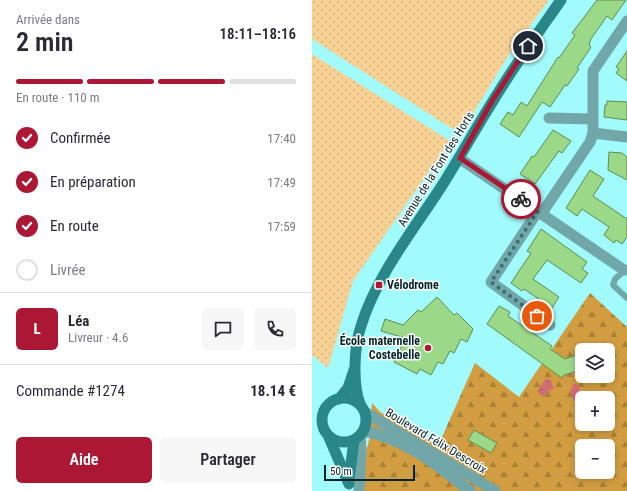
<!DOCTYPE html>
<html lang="fr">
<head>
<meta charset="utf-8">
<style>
	:root { --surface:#fff; --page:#f7f7f7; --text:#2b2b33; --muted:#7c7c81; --line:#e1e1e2; --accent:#ac1734 }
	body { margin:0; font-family:"Roboto Condensed",sans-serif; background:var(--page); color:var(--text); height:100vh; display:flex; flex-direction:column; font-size:15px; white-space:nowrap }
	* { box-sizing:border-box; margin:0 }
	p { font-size:13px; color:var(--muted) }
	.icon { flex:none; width:22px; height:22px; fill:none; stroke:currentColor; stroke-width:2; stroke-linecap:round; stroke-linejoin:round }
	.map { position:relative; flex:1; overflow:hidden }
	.sheet { display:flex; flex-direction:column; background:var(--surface); width:312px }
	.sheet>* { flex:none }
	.controls { position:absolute; left:263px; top:343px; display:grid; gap:8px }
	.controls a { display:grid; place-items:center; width:40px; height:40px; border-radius:6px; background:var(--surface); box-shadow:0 2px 6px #0003; font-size:20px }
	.scale { position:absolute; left:12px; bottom:10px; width:91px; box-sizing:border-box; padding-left:4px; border:2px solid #002426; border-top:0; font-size:11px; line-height:14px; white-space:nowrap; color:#002426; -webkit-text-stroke:3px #fff; paint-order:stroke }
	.pin { position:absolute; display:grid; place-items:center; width:34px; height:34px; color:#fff; margin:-17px; border:2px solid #fff; border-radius:50%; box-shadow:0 1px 4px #0007 }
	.courier { position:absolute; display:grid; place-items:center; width:40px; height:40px; margin:-20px; border:3px solid #ac1734; border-radius:50%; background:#fff; color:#222; box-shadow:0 1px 5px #0007 }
	.overview em { font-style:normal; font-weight:600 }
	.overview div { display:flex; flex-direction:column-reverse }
	.overview { display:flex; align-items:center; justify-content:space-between; height:68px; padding:0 16px }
	h1 { font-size:26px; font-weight:600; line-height:30px }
	.bar { display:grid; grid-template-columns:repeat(4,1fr); gap:6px 4px; align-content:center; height:48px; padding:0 16px }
	.bar i { height:5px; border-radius:3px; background:var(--line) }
	.bar .selected { background:var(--accent) }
	.bar p { grid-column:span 4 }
	.line { display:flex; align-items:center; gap:10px; padding:0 16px; border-top:1px solid var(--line) }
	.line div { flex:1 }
	.round { display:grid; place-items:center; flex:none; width:42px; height:42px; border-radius:6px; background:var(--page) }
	ol { padding:0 16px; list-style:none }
	li { display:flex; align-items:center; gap:12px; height:44px }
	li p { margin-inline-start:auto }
	li .icon { padding:4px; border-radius:50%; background:var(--accent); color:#fff; stroke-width:4 }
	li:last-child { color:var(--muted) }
	li i { width:22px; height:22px; border:2px solid var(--line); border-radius:50% }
	.button { display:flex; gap:8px; margin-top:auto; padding:8px 16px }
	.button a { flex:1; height:46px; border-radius:6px; background:var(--accent); color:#fff; font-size:16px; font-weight:600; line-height:46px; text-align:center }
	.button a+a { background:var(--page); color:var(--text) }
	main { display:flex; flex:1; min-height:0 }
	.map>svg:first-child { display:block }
</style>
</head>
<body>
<main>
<section class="sheet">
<div class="overview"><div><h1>2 min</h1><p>Arrivée dans</p></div><em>18:11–18:16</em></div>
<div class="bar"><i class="selected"></i><i class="selected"></i><i class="selected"></i><i></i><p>En route · 110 m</p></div>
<ol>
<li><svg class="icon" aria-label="check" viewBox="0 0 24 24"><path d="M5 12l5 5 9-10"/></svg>Confirmée<p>17:40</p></li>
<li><svg class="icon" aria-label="check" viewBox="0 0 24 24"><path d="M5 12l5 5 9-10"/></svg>En préparation<p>17:49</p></li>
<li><svg class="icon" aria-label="check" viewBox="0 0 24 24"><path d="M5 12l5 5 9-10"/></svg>En route<p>17:59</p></li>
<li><i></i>Livrée</li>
</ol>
<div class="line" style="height:72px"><b class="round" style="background:var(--accent);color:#fff">L</b><div><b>Léa</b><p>Livreur · 4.6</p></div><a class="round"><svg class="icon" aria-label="chat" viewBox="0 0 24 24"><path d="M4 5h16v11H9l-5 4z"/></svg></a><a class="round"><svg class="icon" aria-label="phone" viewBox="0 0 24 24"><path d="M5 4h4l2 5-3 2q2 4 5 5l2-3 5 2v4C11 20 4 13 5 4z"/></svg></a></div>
<div class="line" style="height:52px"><div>Commande #1274</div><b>18.14 €</b></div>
<div class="button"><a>Aide</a><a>Partager</a></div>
</section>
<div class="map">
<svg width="315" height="491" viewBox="0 0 315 491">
	<defs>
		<pattern id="grass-dots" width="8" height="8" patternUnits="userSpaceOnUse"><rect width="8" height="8" fill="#f8d194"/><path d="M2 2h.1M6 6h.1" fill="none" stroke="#d3b37f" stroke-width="1.8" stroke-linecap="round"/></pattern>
		<pattern id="forest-firs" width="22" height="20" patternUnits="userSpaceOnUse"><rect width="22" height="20" fill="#d29d41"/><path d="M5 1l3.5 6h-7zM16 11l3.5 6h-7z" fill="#a88036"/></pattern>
		<pattern id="water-ripples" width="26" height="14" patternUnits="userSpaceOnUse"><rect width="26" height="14" fill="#d16e72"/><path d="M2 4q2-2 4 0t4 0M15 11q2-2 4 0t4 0" fill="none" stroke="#a75a5d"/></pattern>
	</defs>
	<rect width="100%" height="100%" fill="#a1fafc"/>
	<path fill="url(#grass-dots)" d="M 0,0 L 237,0 L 198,53 L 152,128 L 139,128 L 0,39 Z
		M 0,54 L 138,141 L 41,281 L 16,368 L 0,355 Z"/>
	<path fill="url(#forest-firs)" fill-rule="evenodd" d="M 278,293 L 315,327 L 315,491 L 44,491 L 58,436 L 60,403 L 68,412 L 126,446 L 163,363 L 207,397 ZM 270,350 L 296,350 L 296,376 L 270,376 ZM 270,398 L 296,398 L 296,424 L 270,424 ZM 270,446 L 296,446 L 296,472 L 270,472 Z"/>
	<path fill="url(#water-ripples)" d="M 234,378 L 239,381 L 242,389 L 236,391 L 232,397 L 225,392 Z
		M 261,384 L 265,384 L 267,387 L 270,398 L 268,401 L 262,401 L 258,391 Z"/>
	<path fill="#9bd888" stroke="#5d8d4e" d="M 285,0 L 314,0 L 300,20 L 295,16 L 279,39 L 277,45 L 279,47 L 265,68 L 267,69 L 255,86 L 253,85 L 238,107 L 230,102 L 207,137 L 188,124 L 196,112 L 201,115 L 209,102 L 215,106 L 246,57 L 247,58 L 263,35 L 260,33 Z
		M 315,51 L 315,81 L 304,73 L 307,69 L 304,67 Z
		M 295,101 L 315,102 L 315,120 L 292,117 L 293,105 L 295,105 Z
		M 241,130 L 259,141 L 250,153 L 247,151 L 223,184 L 208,174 L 220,156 L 222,157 Z
		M 297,152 L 310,153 L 315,157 L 315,180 L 296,170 Z
		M 278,170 L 292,179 L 281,196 L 315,219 L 315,237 L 310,244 L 304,240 L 302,243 L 292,235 L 297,227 L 270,209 L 265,216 L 254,208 Z
		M 229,229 L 275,262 L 270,269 L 276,273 L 269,283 L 235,260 L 221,279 L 247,297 L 240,308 L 212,289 L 210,291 L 199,283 L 219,253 L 215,251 Z
		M 125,297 L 142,315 L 145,313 L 161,329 L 155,342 L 149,339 L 142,353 L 138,351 L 131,364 L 126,362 L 119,375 L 108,369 L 105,374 L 82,362 L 93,338 L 69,331 L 73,319 L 91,325 L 106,310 L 109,312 Z
		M 187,306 L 198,312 L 196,316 L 240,346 L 238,349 L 253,359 L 270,353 L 270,370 L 252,375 L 250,378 L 175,324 Z
		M 162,430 L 185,443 L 179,453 L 156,440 Z"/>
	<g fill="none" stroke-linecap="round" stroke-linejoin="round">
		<path stroke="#72a7a9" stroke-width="6" d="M 314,269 L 303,279 L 301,285 L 315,298"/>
		<path stroke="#72a7a9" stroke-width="11" d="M 237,118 L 281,119
			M 281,133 L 315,137
			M 147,158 L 312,270
			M 226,211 L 179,282 L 238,325
			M 230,213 L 278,142 L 281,133 L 281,71 L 315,21
			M 53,412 L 183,491
			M 51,432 C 60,431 69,435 78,439 C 109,451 132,471 158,491
			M 47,491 L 49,449 L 48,436"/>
		<path stroke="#29878a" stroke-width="11" d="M10 420a22 22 0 1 1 44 0a22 22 0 1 1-44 0Z
			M 27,399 L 36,388 L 42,370
			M 49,406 C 40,387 42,346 49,326 C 64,276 103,228 131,184 C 148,157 164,128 181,101 C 202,66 226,33 249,0
			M 16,435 L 37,484
			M 37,480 L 42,440"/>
	</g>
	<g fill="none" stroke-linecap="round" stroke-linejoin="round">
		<path stroke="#386f71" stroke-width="4" stroke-dasharray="0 7.2" d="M 209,199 L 226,211 L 179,282 L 225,316"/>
		<path stroke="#ac1734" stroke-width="5" d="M 209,199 L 148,158 L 180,101 L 216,46"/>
	</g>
	<g fill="#ac1734" stroke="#fff" stroke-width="1.5">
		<rect x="63" y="281" width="8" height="8" rx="2"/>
		<circle cx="116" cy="348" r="4"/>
	</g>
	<g text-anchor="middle" stroke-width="3" stroke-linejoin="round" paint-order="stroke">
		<g font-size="12" fill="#002426" stroke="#fff">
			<text transform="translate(124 169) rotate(-58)" y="4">Avenue de la Font des Horts</text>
			<text transform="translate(124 441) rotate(31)" y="4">Boulevard Félix Descroix</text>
		</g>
		<g font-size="12" font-weight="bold" fill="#002426" stroke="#fff" text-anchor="start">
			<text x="75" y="289">Vélodrome</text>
			<text x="108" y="345" text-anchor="end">École maternelle<tspan x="108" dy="14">Costebelle</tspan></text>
		</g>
	</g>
</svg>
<div class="controls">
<a><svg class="icon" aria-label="layers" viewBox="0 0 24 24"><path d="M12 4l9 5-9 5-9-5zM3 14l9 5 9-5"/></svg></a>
<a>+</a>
<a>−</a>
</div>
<div class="scale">50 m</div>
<div class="pin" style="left:225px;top:316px;background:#ea580c"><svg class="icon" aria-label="bag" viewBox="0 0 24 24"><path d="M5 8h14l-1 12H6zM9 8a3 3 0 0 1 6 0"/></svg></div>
<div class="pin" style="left:216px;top:46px;background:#1f2937"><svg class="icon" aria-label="home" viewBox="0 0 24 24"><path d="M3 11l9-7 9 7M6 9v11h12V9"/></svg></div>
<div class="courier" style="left:209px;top:199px"><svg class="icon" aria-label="bike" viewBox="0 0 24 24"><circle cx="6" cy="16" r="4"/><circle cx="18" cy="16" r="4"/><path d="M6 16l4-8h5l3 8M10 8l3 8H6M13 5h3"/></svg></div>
</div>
</main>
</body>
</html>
